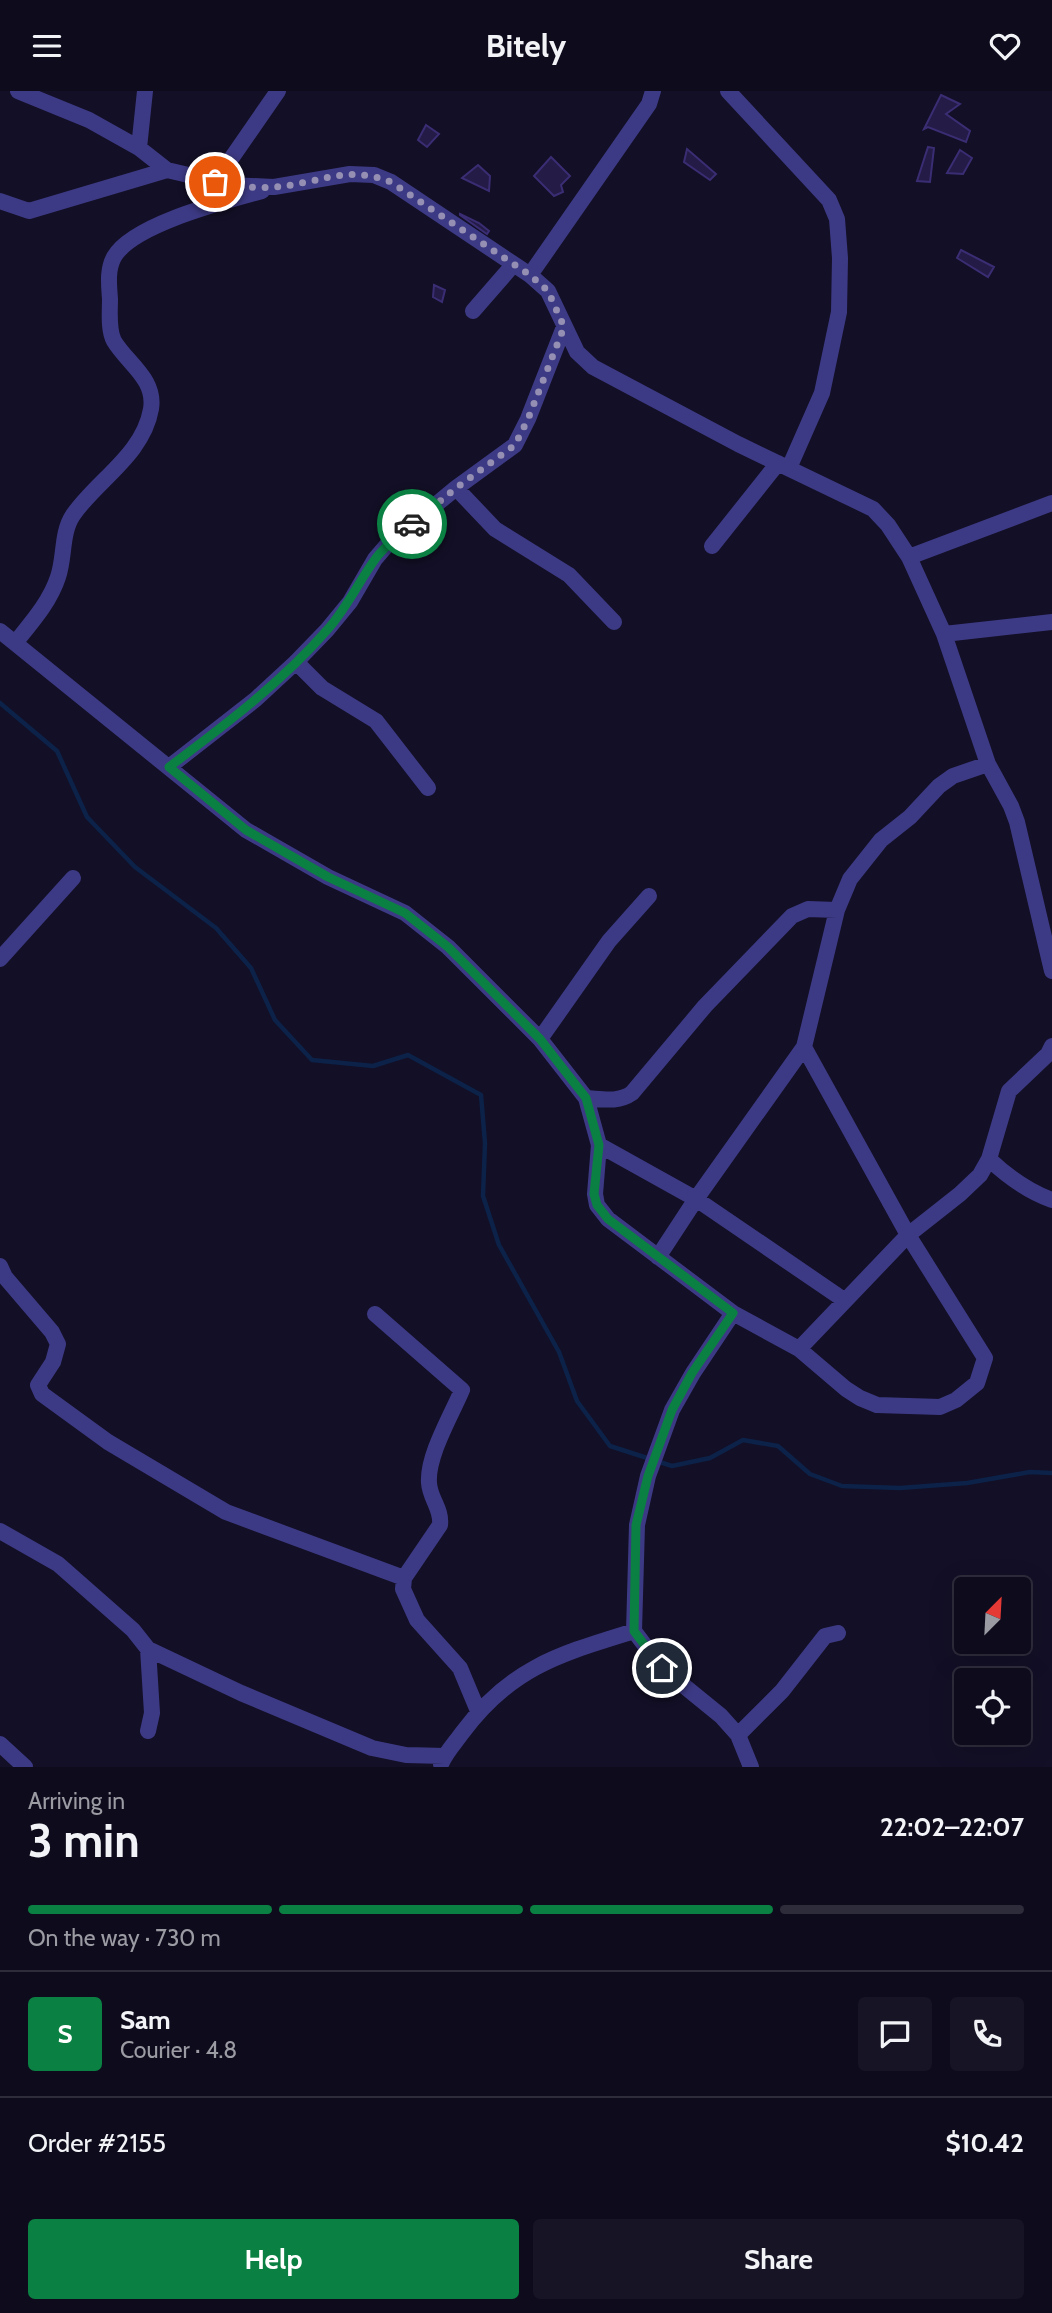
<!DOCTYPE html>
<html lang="en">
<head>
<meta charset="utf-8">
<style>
	:root { --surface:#0e0b1c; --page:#171425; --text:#f1f3f6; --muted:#9b9ba3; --line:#2e2b3b; --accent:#0b8043 }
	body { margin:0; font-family:Cabin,sans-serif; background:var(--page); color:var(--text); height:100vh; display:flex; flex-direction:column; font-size:26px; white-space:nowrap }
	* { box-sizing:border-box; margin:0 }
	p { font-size:23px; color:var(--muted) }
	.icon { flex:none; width:38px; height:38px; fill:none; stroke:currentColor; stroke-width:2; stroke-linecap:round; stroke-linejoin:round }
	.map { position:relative; height:1676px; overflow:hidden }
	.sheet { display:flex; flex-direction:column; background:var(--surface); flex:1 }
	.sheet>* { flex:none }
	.needle { width:46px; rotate:24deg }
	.buttons { position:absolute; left:954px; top:1486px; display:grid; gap:14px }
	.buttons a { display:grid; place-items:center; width:77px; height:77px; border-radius:7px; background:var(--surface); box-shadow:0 7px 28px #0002,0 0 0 2px var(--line); font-size:35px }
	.pin { position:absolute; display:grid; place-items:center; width:60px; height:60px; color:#fff; margin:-30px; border:4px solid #fff; border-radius:50%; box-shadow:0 2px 7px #0007 }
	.courier { position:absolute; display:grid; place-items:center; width:70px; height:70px; margin:-35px; border:5px solid #0b8043; border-radius:50%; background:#fff; color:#222; box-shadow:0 2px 9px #0007 }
	.headline em { font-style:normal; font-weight:700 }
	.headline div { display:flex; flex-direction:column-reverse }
	.headline { display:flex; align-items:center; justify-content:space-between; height:119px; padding:0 28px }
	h1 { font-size:46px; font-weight:700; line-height:52px }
	.bar { display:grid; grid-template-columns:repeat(4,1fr); gap:10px 7px; align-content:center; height:84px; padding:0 28px }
	.bar i { height:9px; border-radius:5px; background:var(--line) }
	.bar .on { background:var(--accent) }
	.bar p { grid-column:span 4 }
	.line { display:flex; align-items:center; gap:18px; padding:0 28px; border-top:2px solid var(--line) }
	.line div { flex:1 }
	.round { display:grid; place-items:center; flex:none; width:74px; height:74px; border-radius:7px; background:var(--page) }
	.action { display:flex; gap:14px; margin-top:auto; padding:14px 28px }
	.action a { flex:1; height:80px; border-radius:7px; background:var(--accent); color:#fff; font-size:28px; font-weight:700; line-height:80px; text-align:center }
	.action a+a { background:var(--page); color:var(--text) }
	header { display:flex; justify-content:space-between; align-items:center; height:91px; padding:0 28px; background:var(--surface); font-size:32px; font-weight:700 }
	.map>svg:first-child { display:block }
</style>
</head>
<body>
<header><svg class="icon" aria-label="menu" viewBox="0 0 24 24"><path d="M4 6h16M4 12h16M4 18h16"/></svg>Bitely<svg class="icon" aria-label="heart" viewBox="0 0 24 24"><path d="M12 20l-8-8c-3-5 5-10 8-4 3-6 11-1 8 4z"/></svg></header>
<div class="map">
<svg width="1052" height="1676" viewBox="0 0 1052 1676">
	<rect width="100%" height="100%" fill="#130f26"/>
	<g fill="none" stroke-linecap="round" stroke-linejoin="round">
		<path stroke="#0c2248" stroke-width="4.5" d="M 0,612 L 57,660 L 87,726 L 135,776 L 216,837 L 251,877 L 275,929 L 312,969 L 373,975 L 408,964 L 481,1004 L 485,1052 L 483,1105 L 499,1154 L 559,1261 L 577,1310 L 610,1355 L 672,1375 L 710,1367 L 743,1349 L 778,1355 L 810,1383 L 842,1395 L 900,1397 L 967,1392 L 1030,1381 L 1052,1382"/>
	</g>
	<path fill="#241b47" stroke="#3b2d73" stroke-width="2" d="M 941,4 L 960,13 L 946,23 L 970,40 L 966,51 L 928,36 L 924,38 Z
		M 426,34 L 439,43 L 427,56 L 418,49 Z
		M 928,56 L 934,57 L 930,91 L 917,90 Z
		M 687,58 L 716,83 L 710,89 L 684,71 Z
		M 960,59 L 972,67 L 963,83 L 947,82 Z
		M 551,66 L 570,85 L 561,94 L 563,101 L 554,105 L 534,85 Z
		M 478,74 L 490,85 L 489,100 L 462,87 Z
		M 460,123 L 479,132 L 489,140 L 487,143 L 460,124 Z
		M 961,159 L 994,176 L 988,186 L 957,167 Z
		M 434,194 L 445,199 L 442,211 L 433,206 Z"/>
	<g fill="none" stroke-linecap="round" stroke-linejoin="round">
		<path stroke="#3d3a85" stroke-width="16" d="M 18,0 L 89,29 L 139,57 L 167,79 L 231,94 L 274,96 L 350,83 L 374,84 L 391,91 L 530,184 L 548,200 L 577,261 L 593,276 L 738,353 L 873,418 L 888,434 L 909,466 L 944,543 L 988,673 L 1011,715 L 1017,731 L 1052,880
			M 728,0 L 829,109 L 837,128 L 840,167 L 839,221 L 822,302 L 789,377
			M 139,57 L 145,0
			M 215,91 L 278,0
			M 0,110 L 29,120 L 167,79
			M 530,184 L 649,13 L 653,0
			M 473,220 L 513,174
			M 456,397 L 495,438 L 569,484 L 614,531
			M 712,455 L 778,372
			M 909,466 L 1052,412
			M 0,540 L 246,739 L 328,786 L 405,822 L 448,856 L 540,948 L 586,1007 L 599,1054 L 595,1103 L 597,1114 L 608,1128 L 733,1222 L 693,1282 L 672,1319 L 648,1385 L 637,1434 L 634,1540 L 662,1577 L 721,1625 L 738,1644 L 751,1676
			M 944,543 L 1052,531
			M 15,552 C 31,532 50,511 58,486 C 65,466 61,442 73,424 C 97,389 143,364 151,318 C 156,288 127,272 114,250 C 108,239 110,220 110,208 C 109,194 107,179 114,166 C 133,133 226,110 262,100
			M 296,571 L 322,597 L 376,630 L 428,697
			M 169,676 L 256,608 L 296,571 L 327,539 L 350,511 L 375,468 L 387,454 L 456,397 L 515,354 L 528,328 L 564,236
			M 0,868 L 73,787
			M 540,948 L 609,850 L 649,805
			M 586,1007 C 602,1008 618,1012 632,1002 L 705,915 L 792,825 L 808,818 L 837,819
			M 599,1054 L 696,1108 L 844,1209
			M 989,1068 C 1008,1086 1027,1100 1052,1109
			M 658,1166 L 696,1108 L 804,956 L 837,819 L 850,788 L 881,749 L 910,726 L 939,695 L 953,685 L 988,673
			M 0,1175 L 5,1186 L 52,1241 L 58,1253 L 53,1271 L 38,1294 L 42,1303 L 108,1351 L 226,1421 L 404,1487
			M 733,1222 L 799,1258 L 846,1298 L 860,1307 L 877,1314 L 940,1316 L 956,1309 L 977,1292 L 985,1267 L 908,1144 L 804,956
			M 375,1223 L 462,1299 C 451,1325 427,1365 429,1392 C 430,1408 442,1418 440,1434 L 404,1487 L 403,1498 L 417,1529 L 460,1577 L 478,1620
			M 799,1258 L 908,1144 L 960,1103 L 980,1084 L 989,1068 L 1009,1000 L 1048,963 L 1052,955
			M 0,1440 L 58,1473 L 133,1539 L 148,1558 L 241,1602 L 372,1657 L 406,1664 L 445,1665
			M 148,1558 L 152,1622 L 148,1640
			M 738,1644 L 782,1600 L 825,1545 L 838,1542
			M 0,1653 L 25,1676
			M 441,1673 C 446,1661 455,1652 462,1642 C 511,1576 560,1563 634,1540"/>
	</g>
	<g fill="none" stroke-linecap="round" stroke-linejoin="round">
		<path stroke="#948fb3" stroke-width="7" stroke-dasharray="0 12.6" d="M 215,91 C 233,94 255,98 274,96 C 318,93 347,73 391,91 L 530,184 L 548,200 L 564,236 L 528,328 L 515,354 L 456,397 L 412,433"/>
		<path stroke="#0b8043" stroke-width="9" d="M 412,433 C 399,444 386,454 376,467 C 359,490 348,515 328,538 C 282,591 225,634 169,676 L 246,739 L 328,786 L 405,822 L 448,856 L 540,948 L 586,1007 L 599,1054 L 594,1103 L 597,1114 L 608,1128 L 733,1222 L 692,1282 L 672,1319 L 648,1385 L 636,1434 L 634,1540 L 662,1577"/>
	</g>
</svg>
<div class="buttons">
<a><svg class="needle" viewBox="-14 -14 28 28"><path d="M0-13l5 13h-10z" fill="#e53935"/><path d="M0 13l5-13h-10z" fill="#9b9ba3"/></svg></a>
<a><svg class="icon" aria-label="locate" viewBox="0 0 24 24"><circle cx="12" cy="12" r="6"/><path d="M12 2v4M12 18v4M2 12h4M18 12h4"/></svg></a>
</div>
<div class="pin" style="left:215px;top:91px;background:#ea580c"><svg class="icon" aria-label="bag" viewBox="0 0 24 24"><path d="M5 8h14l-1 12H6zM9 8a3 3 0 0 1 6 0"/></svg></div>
<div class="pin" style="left:662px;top:1577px;background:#1f2937"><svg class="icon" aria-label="home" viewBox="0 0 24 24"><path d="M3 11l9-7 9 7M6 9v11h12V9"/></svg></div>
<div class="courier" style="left:412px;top:433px"><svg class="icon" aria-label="car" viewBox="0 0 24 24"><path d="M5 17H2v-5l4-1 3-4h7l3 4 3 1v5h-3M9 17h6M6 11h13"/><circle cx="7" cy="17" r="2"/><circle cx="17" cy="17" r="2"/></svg></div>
</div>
<section class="sheet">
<div class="headline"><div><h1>3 min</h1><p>Arriving in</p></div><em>22:02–22:07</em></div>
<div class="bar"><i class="on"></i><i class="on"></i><i class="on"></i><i></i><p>On the way · 730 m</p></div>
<div class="line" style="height:126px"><b class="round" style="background:var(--accent);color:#fff">S</b><div><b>Sam</b><p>Courier · 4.8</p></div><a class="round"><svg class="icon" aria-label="chat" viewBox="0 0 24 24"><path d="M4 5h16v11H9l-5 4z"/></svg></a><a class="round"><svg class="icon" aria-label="phone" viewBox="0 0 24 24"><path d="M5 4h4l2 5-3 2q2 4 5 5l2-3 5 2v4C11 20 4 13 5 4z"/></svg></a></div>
<div class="line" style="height:91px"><div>Order #2155</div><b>$10.42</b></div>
<div class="action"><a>Help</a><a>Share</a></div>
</section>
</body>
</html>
